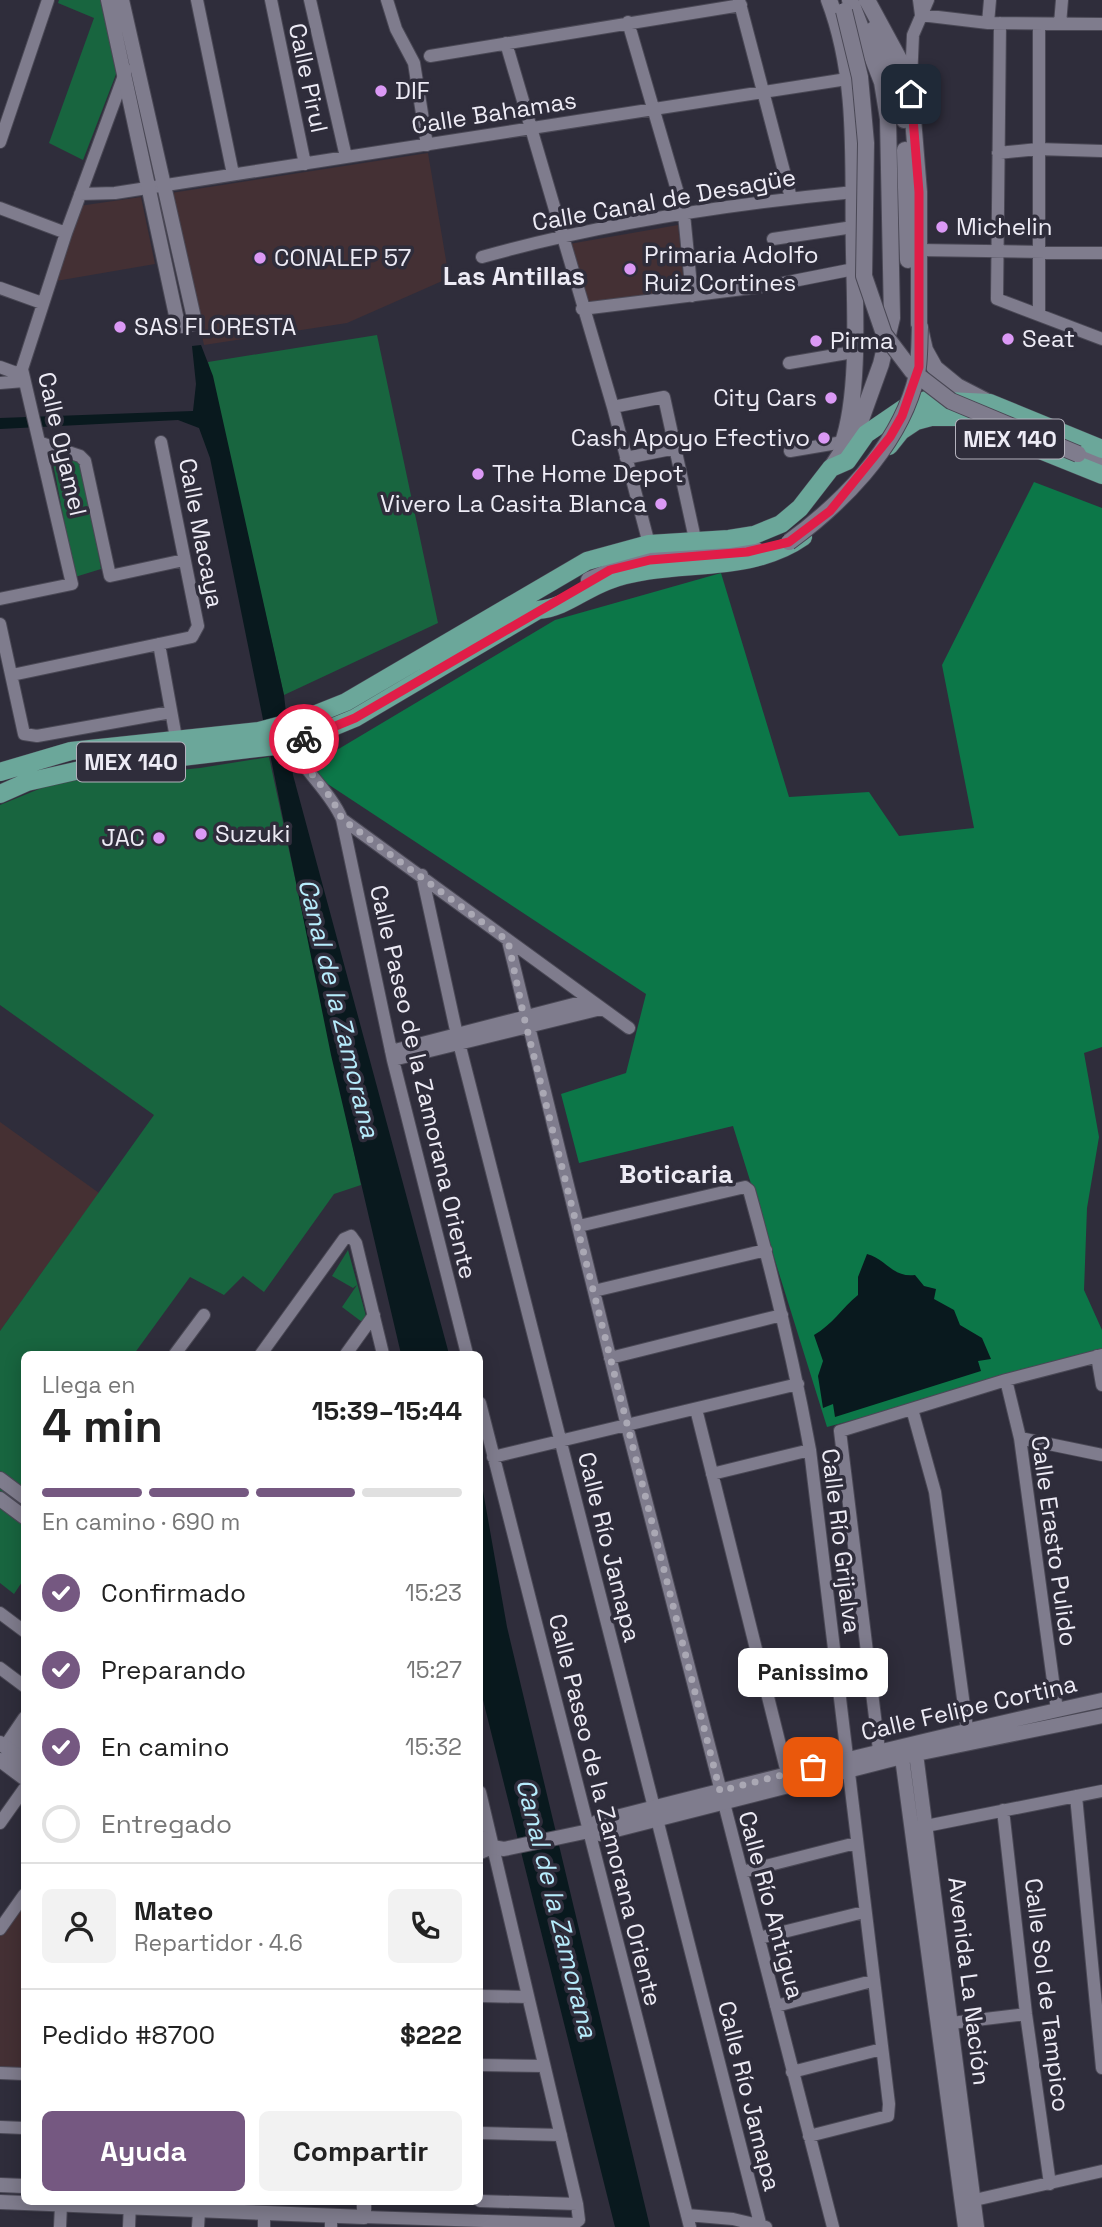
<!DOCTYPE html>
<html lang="es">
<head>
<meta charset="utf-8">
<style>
	:root { --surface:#fff; --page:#f2f2f2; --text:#222; --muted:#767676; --line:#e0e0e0; --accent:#755881 }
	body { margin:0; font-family:"Space Grotesk",sans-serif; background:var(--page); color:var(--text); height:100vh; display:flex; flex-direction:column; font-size:26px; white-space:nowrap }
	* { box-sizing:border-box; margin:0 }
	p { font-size:23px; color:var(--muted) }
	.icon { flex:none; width:38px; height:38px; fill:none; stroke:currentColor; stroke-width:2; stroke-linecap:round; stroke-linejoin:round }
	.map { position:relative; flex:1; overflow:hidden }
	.side { position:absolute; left:21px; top:1351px; width:462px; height:854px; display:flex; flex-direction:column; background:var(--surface); border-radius:10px; box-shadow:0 4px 18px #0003 }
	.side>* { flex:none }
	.pin { position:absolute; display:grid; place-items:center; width:60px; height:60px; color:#fff; margin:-30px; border-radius:14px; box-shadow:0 4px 10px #0006 }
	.courier { position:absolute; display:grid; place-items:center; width:70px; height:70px; margin:-35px; border:5px solid #e11d48; border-radius:50%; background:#fff; color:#222; box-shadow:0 2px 9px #0007 }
	.bubble { position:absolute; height:49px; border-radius:10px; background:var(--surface); box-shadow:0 4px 18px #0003; font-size:23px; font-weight:700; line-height:49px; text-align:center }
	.head em { font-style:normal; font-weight:700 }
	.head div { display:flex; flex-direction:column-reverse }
	.head { display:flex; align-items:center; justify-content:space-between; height:119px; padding:0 21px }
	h1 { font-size:46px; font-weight:700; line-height:52px }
	.bar { display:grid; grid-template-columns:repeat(4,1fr); gap:10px 7px; align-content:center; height:84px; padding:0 21px }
	.bar i { height:9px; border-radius:5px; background:var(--line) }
	.bar .on { background:var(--accent) }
	.bar p { grid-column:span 4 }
	.line { display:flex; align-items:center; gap:18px; padding:0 21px; border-top:2px solid var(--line) }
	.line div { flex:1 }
	.round { display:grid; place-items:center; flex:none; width:74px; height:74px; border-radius:10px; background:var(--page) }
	ol { padding:0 21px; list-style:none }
	li { display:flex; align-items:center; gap:21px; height:77px }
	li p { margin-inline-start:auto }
	li .icon { padding:7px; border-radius:50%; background:var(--accent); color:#fff; stroke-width:4 }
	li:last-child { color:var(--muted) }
	li i { width:38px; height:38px; border:4px solid var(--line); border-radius:50% }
	.action { display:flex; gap:14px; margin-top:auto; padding:14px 21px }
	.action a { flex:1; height:80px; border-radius:10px; background:var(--accent); color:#fff; font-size:28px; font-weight:700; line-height:80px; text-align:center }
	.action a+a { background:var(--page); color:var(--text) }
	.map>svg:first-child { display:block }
</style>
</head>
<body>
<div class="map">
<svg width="1102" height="2227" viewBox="0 0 1102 2227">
	<rect width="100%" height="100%" fill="#2f2d3b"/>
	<path fill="#453033" d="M 0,1122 L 99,1193 L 0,1331 Z"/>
	<path fill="#443034" d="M 428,153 L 449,278 L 347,323 L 204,345 L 171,193 Z
		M 141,197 L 155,264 L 56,281 L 79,206 Z
		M 678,225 L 685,294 L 587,302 L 569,244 Z
		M 24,1900 L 23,2070 L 0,2069 L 0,1932 Z"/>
	<path fill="#18653f" d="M 59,0 L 103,0 L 118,69 L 83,160 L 49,143 L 94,18 L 58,3 Z
		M 377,335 L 438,623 L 284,695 L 208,362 Z
		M 51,453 L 83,464 L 101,569 L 75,577 Z
		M 269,757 L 361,1185 L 334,1194 L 264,1292 L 243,1276 L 224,1295 L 190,1277 L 134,1354 L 24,1354 L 24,1579 L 14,1594 L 0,1583 L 0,1331 L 154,1115 L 0,1005 L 0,805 L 56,782 L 200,768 Z
		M 348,1250 L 366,1316 L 362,1322 L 342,1307 L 357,1285 L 353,1288 L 332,1276 Z"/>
	<path fill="#0c7748" d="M 1034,482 L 1102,508 L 1102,1047 L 1084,1053 L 1099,1137 L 1087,1208 L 1084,1290 L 1102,1330 L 1102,1354 L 827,1427 L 733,1126 L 579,1163 L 561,1094 L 626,1073 L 646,994 L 305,769 L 555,620 L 721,573 L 789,797 L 869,792 L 899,836 L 974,828 L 942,665 Z"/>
	<path fill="#09191e" d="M 201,345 L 213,376 L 284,695 L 293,775 L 449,1354 L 401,1354 L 331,1055 L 210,458 L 199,428 L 178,420 L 0,429 L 0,418 L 193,411 L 196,384 L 192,346 Z
		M 867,1254 C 886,1259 893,1278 915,1275 L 924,1286 L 936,1289 L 934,1299 L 954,1310 L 960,1325 L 982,1338 L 991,1359 L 978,1361 L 981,1371 L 835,1417 L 833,1404 L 823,1408 L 818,1376 L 823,1361 L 814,1335 C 832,1325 842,1308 858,1295 L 858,1277 Z
		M 480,1474 L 507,1627 L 650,2227 L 615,2227 L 480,1688 Z"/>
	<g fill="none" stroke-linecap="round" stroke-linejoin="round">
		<g stroke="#4a4855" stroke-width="14">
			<path id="minor" d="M 197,0 L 233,174
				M 271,0 L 305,164
				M 310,0 L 346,157
				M 387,0 L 396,29 L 414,63 L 427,145
				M 739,0 L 791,198
				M 919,0 L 921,15 L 988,23 L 1102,24
				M 628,22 L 684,214 L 692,296
				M 988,23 L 990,0
				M 1000,23 L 997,299 L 1102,339
				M 1060,24 L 1062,0
				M 506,43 L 613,407 L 649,544
				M 430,56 L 741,5
				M 911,80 L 913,35 L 928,0
				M 0,142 L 48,0
				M 998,153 L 1038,149 L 1102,151
				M 80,194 L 115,193 L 847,79
				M 0,208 L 66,233
				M 773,239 L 853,227
				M 919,250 L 1102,253
				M 482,257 C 603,223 729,204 854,192
				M 0,288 L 42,303
				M 582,309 L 768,286 L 854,269
				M 1039,314 L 1039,24
				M 789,363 L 853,352
				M 0,367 L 22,375
				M 0,383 L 24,381
				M 613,407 L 664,397 L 695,539
				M 41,443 L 80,456 L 85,461 L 110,576 L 184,560
				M 790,451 L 843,442
				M 626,458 L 676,448
				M 0,599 L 72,584 L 22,369 L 66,233 L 126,70
				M 0,624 L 24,734 L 37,736 L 171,712
				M 159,644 L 176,738
				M 12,675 L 192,637 L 198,626 L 161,442
				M 292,744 C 303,771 330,791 342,819 L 629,1028
				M 342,819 L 393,1060 L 467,1354
				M 422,875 L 457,1035 L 761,2227
				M 508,941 L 627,1426 L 833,2227
				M 391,1051 L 589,1000
				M 393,1060 L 601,1009
				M 579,1226 L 745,1187 L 749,1190 C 773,1276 794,1362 810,1450 L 889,2104 L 888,2116 L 809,2136
				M 594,1291 L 766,1250
				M 175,1354 L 204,1315
				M 261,1354 L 344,1239 L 351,1236 L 356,1243 L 383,1354
				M 346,1354 L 374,1315
				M 1097,1356 L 1102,1385
				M 610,1358 L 782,1315
				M 1006,1380 L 1020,1438 L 1057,1710
				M 480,1403 L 690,2227
				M 696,1409 L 787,1773
				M 912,1409 L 935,1492 L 967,1728
				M 1020,1438 L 1102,1455
				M 493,1457 L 798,1384
				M 712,1474 L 810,1450
				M 0,1613 L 24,1631
				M 0,1668 L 24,1686
				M 5,1746 L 24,1718
				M 14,1753 L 24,1737
				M 880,1758 L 840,1431 L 1006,1380 L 1102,1355
				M 1076,1796 L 1102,2068
				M 1003,1810 L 1026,2014 L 1050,2184
				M 0,1823 L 24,1789
				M 916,1828 L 1102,1791
				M 742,1872 L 856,1843
				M 0,1929 L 24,1895
				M 759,1938 L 864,1912
				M 480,1996 L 528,1997
				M 776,2006 L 872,1981
				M 943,2024 L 1026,2014
				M 480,2065 L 544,2066
				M 792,2072 L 882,2049
				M 0,2073 L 24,2074
				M 0,2127 L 24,2128
				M 480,2133 L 561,2135
				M 480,2201 L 577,2204
				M 966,2202 L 1102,2171
				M 687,2215 L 733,2219 L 766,2227
				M 364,2217 L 574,2224 L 579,2220 L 577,2204 L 480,1792
				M 60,2227 L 61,2205
				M 129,2227 L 130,2202
				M 198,2227 L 199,2212
				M 264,2227 L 264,2214
				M 331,2227 L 331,2216"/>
		</g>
		<g stroke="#4a4855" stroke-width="16">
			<path id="tertiary" d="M 108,0 L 177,320 L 182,326 L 193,324 L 194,318 L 122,0
				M 0,1479 L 24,1497
				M 0,1499 L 24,1517
				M 0,1743 L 24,1761
				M 915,1746 L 977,2227
				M 901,1750 L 965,2227
				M 0,1760 L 24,1778
				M 589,1831 L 597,1822 C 765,1779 933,1737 1102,1700
				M 480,1838 L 484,1839 L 492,1847 L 504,1849 L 589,1831 L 600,1834 L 902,1757 L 1102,1716
				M 480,1852 L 492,1847
				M 0,2185 L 24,2186
				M 0,2202 L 364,2217 L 364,2202"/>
		</g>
		<g stroke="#4a4855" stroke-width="18">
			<path id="secondary" d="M 829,0 C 860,81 852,168 854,254 C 855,307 860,395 842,445
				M 867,0 L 905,70 L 911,94 L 919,192 L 919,324 L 925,350 L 935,368 L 957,386 L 990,403
				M 874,29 L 898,88 L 904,120
				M 905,150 L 908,260
				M 1078,454 L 1102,464
				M 831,468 L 859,425 L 881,364 L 892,318 L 888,119 L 882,82 L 850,0
				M 589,580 L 626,565 L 650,560 L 755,549"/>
		</g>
		<g stroke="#4a4855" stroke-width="19">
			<path id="primary" d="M 889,446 L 901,431 L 916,421 L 931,417 L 958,417 L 1102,475
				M 0,772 L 71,751 L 259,731 L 301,720 L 346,702 L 587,561 L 649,544 L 729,539 L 754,535 L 781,524 L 800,508 L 831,468 L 847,461 L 866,434 L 907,406 L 926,400 L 990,403 L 1102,449
				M 0,794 L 27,782 L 89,768 L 292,744 L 355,718 L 538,610 C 564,608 583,590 607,581 C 670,557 746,577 803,537"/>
		</g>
		<use href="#minor" stroke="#7f7c8d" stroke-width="12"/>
		<use href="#tertiary" stroke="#7f7c8d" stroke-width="14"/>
		<use href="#secondary" stroke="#7f7c8d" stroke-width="16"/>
		<use href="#primary" stroke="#6ba79a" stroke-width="18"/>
		<g stroke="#4a4855" stroke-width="18" stroke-linecap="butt">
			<path id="secondary-bridge" d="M 844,11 L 860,77 L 866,143 L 864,276 L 884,334 L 912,371 L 951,401 L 1078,454
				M 789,542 C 841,504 895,450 914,386 C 920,367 919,347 920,327"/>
		</g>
		<use href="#secondary-bridge" stroke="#7f7c8d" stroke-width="16"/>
	</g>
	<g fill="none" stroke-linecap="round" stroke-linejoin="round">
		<path stroke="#aaa8b4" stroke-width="7" stroke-dasharray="0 12.6" d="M 304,739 L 292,744 L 295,753 L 332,799 L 342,819 L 508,941 L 524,1017 L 720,1791 L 813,1767"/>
		<path stroke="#e11d48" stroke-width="9" d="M 304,739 L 355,718 L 610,570 L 650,560 L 747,552 L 789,542 L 830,511 L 890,437 L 902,416 L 919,367 L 919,192 L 911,94"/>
	</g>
	<g fill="#db99f5" stroke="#2f2d3b" stroke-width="2.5">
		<circle cx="381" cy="91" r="7"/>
		<circle cx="942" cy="227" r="7"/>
		<circle cx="260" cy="258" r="7"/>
		<circle cx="630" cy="269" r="7"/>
		<circle cx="120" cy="327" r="7"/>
		<circle cx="1008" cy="339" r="7"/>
		<circle cx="816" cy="341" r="7"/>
		<circle cx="831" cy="398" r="7"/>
		<circle cx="824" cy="438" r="7"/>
		<circle cx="478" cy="474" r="7"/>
		<circle cx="661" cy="504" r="7"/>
		<circle cx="201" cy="834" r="7"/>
		<circle cx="159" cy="838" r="7"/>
	</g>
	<g text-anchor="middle" stroke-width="7" stroke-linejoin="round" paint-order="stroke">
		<g fill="#2f2d3b" stroke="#b4b2bd" stroke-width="2">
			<rect x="956" y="419.5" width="108" height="39" rx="5"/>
			<rect x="77" y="742.5" width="108" height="39" rx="5"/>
		</g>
		<g font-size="23" font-weight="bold" fill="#edebf5">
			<text x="1010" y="447">MEX 140</text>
			<text x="131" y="770">MEX 140</text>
		</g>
		<g font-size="24" fill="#edebf5" stroke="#2f2d3b">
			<text transform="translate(308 78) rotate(78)" y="8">Calle Pirul</text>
			<text transform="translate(494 113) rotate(-9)" y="8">Calle Bahamas</text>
			<text transform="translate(664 200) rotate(-10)" y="8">Calle Canal de Desagüe</text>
			<text transform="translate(62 444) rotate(77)" y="8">Calle Oyamel</text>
			<text transform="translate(201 533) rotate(79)" y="8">Calle Macaya</text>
			<text transform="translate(423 1082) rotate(77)" y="8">Calle Paseo de la Zamorana Oriente</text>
			<text transform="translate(841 1541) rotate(83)" y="8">Calle Río Grijalva</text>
			<text transform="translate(1054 1541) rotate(82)" y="8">Calle Erasto Pulido</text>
			<text transform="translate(609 1547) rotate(76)" y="8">Calle Río Jamapa</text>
			<text transform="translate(969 1708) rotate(-13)" y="8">Calle Felipe Cortina</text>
			<text transform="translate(605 1810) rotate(76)" y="8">Calle Paseo de la Zamorana Oriente</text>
			<text transform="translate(771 1905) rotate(75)" y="8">Calle Río Antigua</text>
			<text transform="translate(969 1981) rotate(83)" y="8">Avenida La Nación</text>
			<text transform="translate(1047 1995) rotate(83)" y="8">Calle Sol de Tampico</text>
			<text transform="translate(749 2096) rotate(76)" y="8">Calle Río Jamapa</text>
		</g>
		<g font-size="24" fill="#edebf5" stroke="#2f2d3b" text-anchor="start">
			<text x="395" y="99">DIF</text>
			<text x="956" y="235">Michelin</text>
			<text x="644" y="263">Primaria Adolfo<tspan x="644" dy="28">Ruiz Cortines</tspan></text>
			<text x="274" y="266">CONALEP 57</text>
			<text x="134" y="335">SAS FLORESTA</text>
			<text x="1022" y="347">Seat</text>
			<text x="830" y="349">Pirma</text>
			<text x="817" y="406" text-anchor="end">City Cars</text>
			<text x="810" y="446" text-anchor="end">Cash Apoyo Efectivo</text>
			<text x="492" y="482">The Home Depot</text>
			<text x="647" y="512" text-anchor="end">Vivero La Casita Blanca</text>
			<text x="215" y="842">Suzuki</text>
			<text x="145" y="846" text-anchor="end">JAC</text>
		</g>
		<g font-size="26" font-weight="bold" fill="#edebf5" stroke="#2f2d3b">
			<text x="514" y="285">Las Antillas</text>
			<text x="676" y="1183">Boticaria</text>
		</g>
		<g font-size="26" font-style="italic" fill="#b7ecfc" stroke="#2f2d3b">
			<text transform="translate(339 1008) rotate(76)" y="9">Canal de la Zamorana</text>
			<text transform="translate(557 1908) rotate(76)" y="9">Canal de la Zamorana</text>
		</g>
	</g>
</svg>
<div class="pin" style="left:813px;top:1767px;background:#ea580c"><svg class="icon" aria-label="bag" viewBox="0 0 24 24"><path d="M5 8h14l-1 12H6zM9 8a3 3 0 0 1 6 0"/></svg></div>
<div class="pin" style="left:911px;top:94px;background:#1f2937"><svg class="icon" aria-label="home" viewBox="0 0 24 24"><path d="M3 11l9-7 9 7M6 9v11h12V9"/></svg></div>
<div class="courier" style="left:304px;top:739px"><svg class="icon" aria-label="bike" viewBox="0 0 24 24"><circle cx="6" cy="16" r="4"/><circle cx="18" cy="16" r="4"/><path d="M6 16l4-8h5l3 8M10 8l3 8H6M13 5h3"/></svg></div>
<div class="bubble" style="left:738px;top:1648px;width:150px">Panissimo</div>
<section class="side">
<div class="head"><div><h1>4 min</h1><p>Llega en</p></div><em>15:39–15:44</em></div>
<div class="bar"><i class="on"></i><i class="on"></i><i class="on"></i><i></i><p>En camino · 690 m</p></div>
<ol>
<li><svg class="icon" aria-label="check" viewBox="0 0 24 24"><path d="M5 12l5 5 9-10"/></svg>Confirmado<p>15:23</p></li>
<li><svg class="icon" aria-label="check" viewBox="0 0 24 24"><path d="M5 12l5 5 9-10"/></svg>Preparando<p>15:27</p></li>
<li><svg class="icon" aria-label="check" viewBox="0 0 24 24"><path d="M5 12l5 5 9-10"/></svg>En camino<p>15:32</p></li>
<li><i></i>Entregado</li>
</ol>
<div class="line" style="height:126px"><a class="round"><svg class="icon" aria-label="person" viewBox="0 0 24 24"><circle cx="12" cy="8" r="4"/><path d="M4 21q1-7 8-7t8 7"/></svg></a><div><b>Mateo</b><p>Repartidor · 4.6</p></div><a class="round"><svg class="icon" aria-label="phone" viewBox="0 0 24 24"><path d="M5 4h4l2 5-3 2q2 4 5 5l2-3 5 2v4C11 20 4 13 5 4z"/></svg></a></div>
<div class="line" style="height:91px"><div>Pedido #8700</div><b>$222</b></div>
<div class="action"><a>Ayuda</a><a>Compartir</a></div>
</section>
</div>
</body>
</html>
